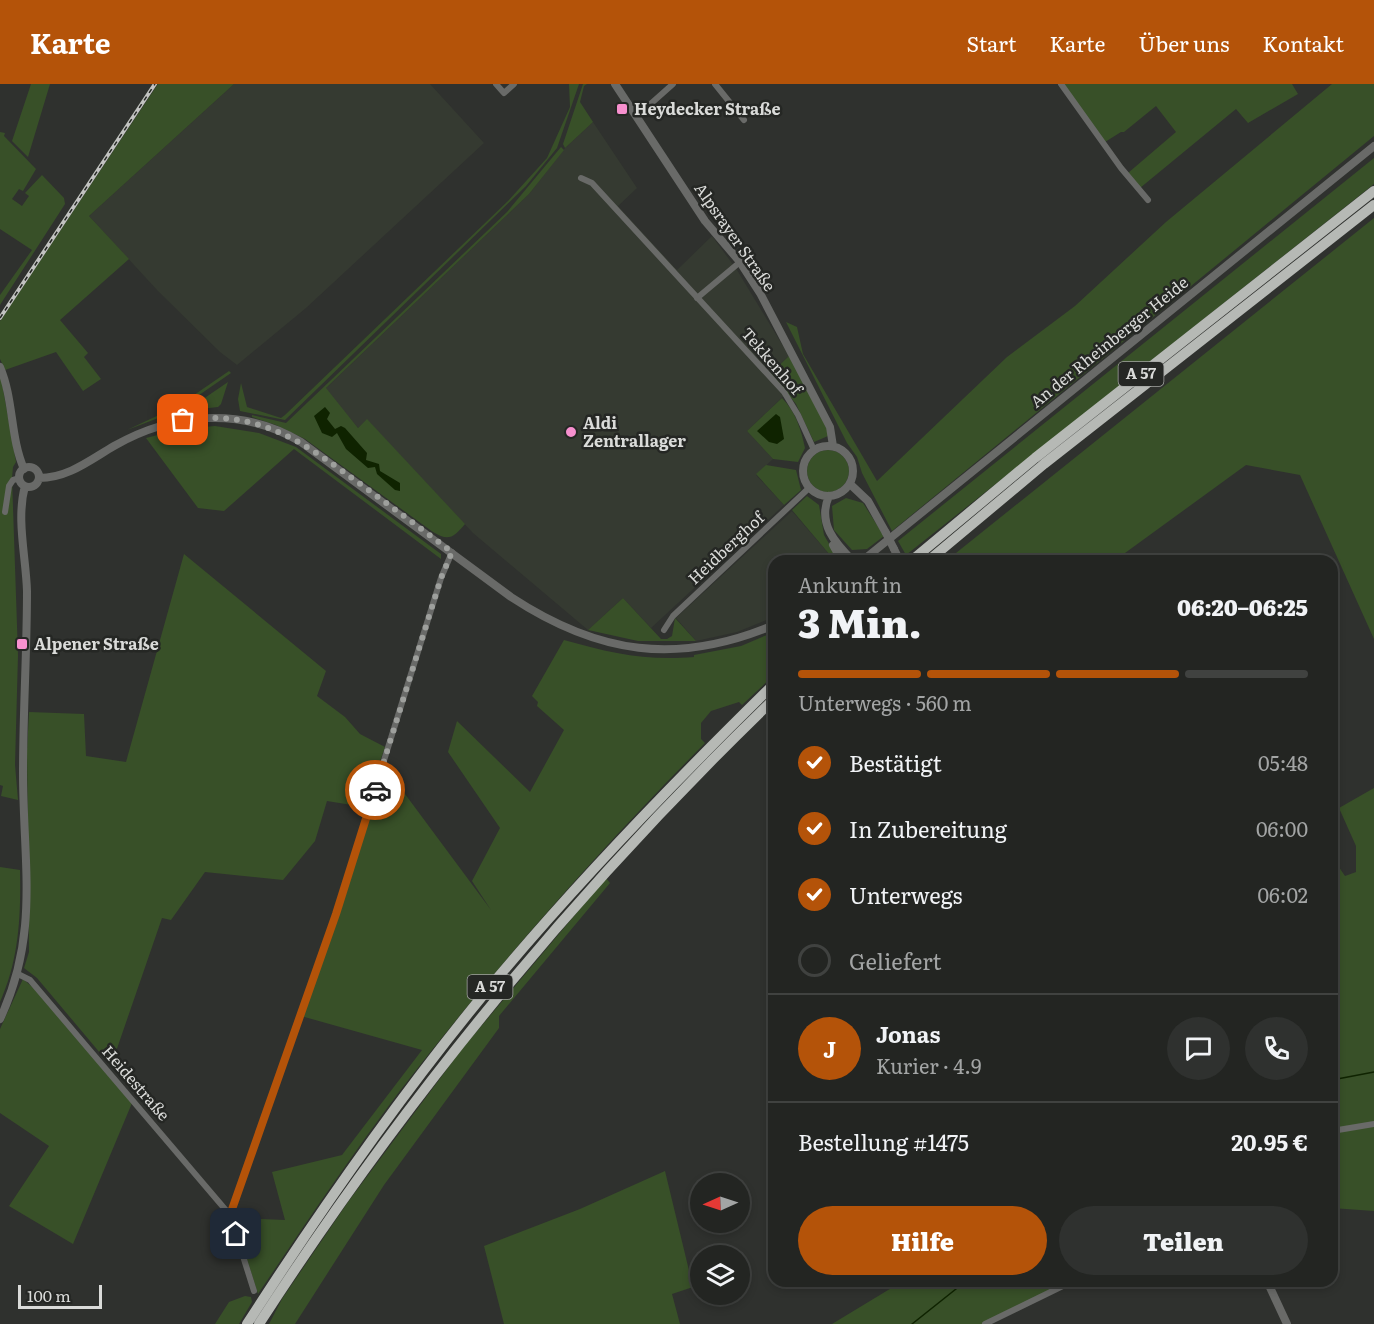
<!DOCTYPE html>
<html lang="de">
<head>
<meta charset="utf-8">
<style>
	:root { --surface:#232522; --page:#2f312f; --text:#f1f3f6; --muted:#a3a5a5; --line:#404240; --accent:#b45309 }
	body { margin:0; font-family:Literata,serif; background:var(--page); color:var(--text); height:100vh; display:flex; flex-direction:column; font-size:22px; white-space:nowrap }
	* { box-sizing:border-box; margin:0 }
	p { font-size:20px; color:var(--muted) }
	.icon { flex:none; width:33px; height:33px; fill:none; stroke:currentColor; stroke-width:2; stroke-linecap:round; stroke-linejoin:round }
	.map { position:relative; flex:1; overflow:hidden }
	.panel { position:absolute; left:768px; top:471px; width:570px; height:732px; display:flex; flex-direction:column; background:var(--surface); border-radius:18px; box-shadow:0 3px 9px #0003,0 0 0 2px var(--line) }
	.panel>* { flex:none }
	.needle { width:39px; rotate:267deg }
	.controls { position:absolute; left:690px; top:1089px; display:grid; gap:12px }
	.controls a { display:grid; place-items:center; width:60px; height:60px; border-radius:50%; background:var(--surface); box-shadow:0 3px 9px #0003,0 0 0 2px var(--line); font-size:30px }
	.scale { position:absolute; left:18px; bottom:15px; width:84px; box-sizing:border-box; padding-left:6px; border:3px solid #dadbd9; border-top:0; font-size:16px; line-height:21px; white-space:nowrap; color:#dadbd9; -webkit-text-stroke:4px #252724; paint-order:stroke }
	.pin { position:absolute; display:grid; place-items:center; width:51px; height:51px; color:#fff; margin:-26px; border-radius:12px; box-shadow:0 3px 9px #0006 }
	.courier { position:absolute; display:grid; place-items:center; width:60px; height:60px; margin:-30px; border:4px solid #b45309; border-radius:50%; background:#fff; color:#222; box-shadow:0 2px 8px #0007 }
	.headline em { font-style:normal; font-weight:800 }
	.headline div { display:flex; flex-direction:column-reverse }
	.headline { display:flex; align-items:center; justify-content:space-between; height:102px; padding:0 30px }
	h1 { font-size:39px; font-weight:800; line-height:45px }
	.bar { display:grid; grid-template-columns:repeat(4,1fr); gap:9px 6px; align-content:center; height:72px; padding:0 30px }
	.bar i { height:8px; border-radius:4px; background:var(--line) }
	.bar .on { background:var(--accent) }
	.bar p { grid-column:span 4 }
	.line { display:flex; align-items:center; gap:15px; padding:0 30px; border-top:2px solid var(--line) }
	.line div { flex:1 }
	.round { display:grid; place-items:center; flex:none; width:63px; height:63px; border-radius:32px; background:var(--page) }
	ol { padding:0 30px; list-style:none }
	li { display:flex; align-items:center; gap:18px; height:66px }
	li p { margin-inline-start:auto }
	li .icon { padding:6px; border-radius:50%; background:var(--accent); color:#fff; stroke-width:4 }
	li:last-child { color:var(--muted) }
	li i { width:33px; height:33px; border:3px solid var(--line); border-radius:50% }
	.action { display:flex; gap:12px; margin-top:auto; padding:12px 30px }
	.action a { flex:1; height:69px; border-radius:36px; background:var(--accent); color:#fff; font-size:24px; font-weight:800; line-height:69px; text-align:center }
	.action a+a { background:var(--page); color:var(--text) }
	header { display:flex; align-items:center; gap:36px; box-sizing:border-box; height:84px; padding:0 30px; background:var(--accent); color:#fff }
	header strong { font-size:28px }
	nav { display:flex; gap:33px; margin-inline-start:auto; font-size:21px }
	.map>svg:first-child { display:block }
</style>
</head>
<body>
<header>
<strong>Karte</strong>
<nav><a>Start</a><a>Karte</a><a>Über uns</a><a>Kontakt</a></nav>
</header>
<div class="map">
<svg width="1374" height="1240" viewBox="0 0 1374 1240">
	<rect width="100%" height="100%" fill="#2f312e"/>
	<path fill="#353a31" d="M 152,0 L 158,0 L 0,237 L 0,230 Z
		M 234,0 L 430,0 L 484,59 L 306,224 L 237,281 L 220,268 L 158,207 L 89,132 Z
		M 593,38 L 637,104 L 618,122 L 677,186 L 712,152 L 737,186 L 789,272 L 771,289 L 788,308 L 747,347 L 773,375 L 756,391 L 784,421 L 651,544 L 623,514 L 588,546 L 473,449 L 367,336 L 358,344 L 325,305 L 529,110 L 565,64 Z
		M 792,427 L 835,477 L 774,477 L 774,533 L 737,548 L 696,557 L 676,534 Z"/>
	<path fill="#385028" d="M 31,0 L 50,0 L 28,73 L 12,57 Z
		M 158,0 L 234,0 L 89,132 L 129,175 L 60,236 L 88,269 L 84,273 L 101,295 L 83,307 L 56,268 L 5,286 L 0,275 L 0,237 Z
		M 569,0 L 579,0 L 557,64 L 526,102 L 285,336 L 240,327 L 238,315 L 241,299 L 247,323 L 281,334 L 285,331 L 508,117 L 547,74 L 570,23 Z
		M 583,0 L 587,0 L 584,2 L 580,18 L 593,38 L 565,64 L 563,60 Z
		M 1063,0 L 1292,0 L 1298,10 L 1248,39 L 1236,25 L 1140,104 L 1128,89 L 1176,48 L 1156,22 L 1124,48 L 1121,48 L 1105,58 Z
		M 1332,0 L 1374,0 L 1374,52 L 892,447 L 862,389 L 857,373 L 847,359 L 786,238 L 797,243 L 803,270 L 877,397 L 1007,273 L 1075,222 L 1166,138 Z
		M 0,48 L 5,49 L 4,52 L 36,85 L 23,107 L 19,105 L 12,115 L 22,122 L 29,112 L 25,109 L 42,91 L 64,114 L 65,120 L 0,221 L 0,211 L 32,166 L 0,145 Z
		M 561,63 L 564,66 L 529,110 L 326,304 L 358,344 L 367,335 L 465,440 C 454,453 449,458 433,448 L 305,355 L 276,341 L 252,333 L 252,331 L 286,339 L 507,128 Z
		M 1374,74 L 1374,100 L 906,471 L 898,457 Z
		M 1374,134 L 1374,555 L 1300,391 L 1246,381 L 1114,477 L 946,477 Z
		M 789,272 L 827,344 L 828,352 L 814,358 L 796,320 L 771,289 Z
		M 229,287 L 231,289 L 189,318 L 193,322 L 228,298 L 221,320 L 218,323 L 174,328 L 127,346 L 178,322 Z
		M 0,288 L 16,378 L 13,383 L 12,394 L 18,571 L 15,681 L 18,716 L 1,712 L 3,702 L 0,701 Z
		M 782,314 C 796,328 801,346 805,364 L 798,378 L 773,375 L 747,347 Z
		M 215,342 L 259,349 L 296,363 L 441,470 L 441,475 L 294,365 L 224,427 L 198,424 L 146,354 L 181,345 Z
		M807 387a21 21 0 1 1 42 0a21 21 0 1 1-42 0Z
		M 766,381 L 796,386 L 801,406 L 784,421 L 756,390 Z
		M 807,412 L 819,421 L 824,451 L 839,477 L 835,477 L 792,426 Z
		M 846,414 L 863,419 L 884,452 L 867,465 L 852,466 L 834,446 L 832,422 Z
		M 184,470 L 326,587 L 317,612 L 345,633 L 360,650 L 385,663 L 364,723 L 327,717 L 315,757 L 283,796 L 205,788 L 171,836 L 162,834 L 111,982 L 37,894 L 24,884 L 29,868 L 27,667 L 29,628 L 84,630 L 86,672 L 126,678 Z
		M 623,514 L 661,555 L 667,555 L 672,552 L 675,534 L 696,557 L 638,557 L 588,546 Z
		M 774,548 L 774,591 L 742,621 L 739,618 L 711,627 L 701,639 L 701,655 L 705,659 C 596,769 494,885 399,1008 C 350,1073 304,1142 258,1210 L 234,1134 L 285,1136 L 272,1088 L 342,1071 L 422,966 L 301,932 L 385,683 L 491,826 L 472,797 L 500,744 L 448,668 L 457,637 L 530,708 L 564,646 L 537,622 L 538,618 L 532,612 L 564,556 C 610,569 645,577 694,573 L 694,571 L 741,562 Z
		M 1374,704 L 1374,1127 L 1332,1124 L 1332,894 L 1336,891 L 1332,879 L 1332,773 L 1345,792 L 1356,788 L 1356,762 L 1339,724 Z
		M 0,783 L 20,786 C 21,832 19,876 0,918 Z
		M 606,794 L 610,799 L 499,932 L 499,944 L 384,1101 L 295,1240 L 269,1240 L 282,1215 L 348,1118 L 462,965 Z
		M 23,895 L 37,907 L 132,1019 L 73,1160 L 9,1122 L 49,1062 L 0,1029 L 0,945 Z
		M 665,1087 L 693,1203 L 672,1210 L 680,1240 L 504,1240 L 484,1162 L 580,1125 Z
		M 903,1197 L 1073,1197 L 985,1240 L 832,1240 Z
		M 245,1212 L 251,1213 L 252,1218 L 239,1240 L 215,1240 L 229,1218 Z"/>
	<path fill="#0f2300" d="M 325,323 L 330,329 L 327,335 L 335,345 L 341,342 L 345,344 L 367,369 L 366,376 L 379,380 L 380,387 L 400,399 L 400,407 L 395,406 L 377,390 L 375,383 L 368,384 L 346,365 L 337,349 L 332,353 L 322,349 L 314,332 Z
		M 776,330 L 780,333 L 784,355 L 777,360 L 769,358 L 757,347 Z"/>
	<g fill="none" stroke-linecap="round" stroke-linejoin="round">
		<path stroke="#0f2300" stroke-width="1.5" d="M 1332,996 L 1374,988
			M 912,1240 L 966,1197"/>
		<path stroke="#696a68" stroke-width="6" d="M 496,0 L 504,9 L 514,0
			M 715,0 L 744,36
			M 1061,0 L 1121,84 L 1148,116
			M 637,32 L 673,0
			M 581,94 L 592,99 L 784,308 L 798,331 L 814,366
			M 697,214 L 740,178
			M 5,428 L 9,402 L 13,396 L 20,394
			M 664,546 L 673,532 L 809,404
			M 18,890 L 30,896 L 230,1131
			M 1332,1047 L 1374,1040
			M 254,1207 L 230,1131 L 336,830 L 441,494 L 452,468
			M 985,1240 L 1073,1197"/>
		<path stroke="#696a68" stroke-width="8" d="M 615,0 L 705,137 L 740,178 L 760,209 L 830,343 L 833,362
			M 0,283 C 14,316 10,353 24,385
			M803 387a25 25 0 1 1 50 0a25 25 0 1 1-50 0Z
			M19 393a10 10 0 1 1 20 0a10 10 0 1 1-20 0Z
			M 39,394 C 68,394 90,376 114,362 C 172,329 241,322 301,358 L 511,513 C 598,570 677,582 774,541
			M 850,400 L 868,417 L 886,449
			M 829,412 C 817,439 835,459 853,477
			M 833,461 L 842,477
			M 894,465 L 900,477
			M 862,477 L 1374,62
			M 0,935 C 40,850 23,779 23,689 C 23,628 27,567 27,507 C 26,473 16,435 25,402
			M 1267,1197 L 1287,1240"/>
		<path stroke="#b6b9b5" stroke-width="10" d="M 911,477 L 1035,374 L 1374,107
			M 928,477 L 1044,380 L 1374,121
			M 247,1240 C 323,1122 404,1006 494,898 C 582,793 676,696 774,600
			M 259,1240 C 407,1011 578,804 774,615"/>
		<g stroke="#c2c3c1" stroke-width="4">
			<path id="rail" d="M 0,234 L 155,0"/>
		</g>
		<use href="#rail" stroke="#252724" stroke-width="1.5" stroke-dasharray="4.5" stroke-linecap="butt"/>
		<path stroke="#696a68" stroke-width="8" d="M 886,449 L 894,465"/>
	</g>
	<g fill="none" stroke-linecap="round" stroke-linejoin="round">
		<path stroke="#9ea09d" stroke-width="6" stroke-dasharray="0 10.8" d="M 183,336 C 261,325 304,359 363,402 C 393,424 423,446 452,468 L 441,494 L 375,706"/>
		<path stroke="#b45309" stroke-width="8" d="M 236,1150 L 230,1131 L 336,830 L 375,706"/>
	</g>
	<g fill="#f790ce" stroke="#252724" stroke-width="2">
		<rect x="616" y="19" width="12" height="12" rx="3"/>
		<circle cx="571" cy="348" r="6"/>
		<rect x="16" y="554" width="12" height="12" rx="3"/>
	</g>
	<g text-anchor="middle" stroke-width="5" stroke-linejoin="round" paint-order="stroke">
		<g fill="#252724" stroke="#a4a5a3" stroke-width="1.5">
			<rect x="1118.5" y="278" width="45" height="24" rx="4.5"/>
			<rect x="467.5" y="891" width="45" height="24" rx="4.5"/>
		</g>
		<g font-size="15" font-weight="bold" fill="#dadbd9">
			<text x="1141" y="295">A 57</text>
			<text x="490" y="908">A 57</text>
		</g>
		<g font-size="16" font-weight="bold" fill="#dadbd9" stroke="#252724" text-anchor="start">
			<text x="634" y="31">Heydecker Straße</text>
			<text x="583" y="345">Aldi<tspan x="583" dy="18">Zentrallager</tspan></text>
			<text x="34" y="566">Alpener Straße</text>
		</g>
		<g font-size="16" fill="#dadbd9" stroke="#252724">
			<text transform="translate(735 153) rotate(55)" y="6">Alpsrayer Straße</text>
			<text transform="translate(1109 258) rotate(-39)" y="6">An der Rheinberger Heide</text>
			<text transform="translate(772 277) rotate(49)" y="6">Tekkenhof</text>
			<text transform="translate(726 464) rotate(-43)" y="6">Heidberghof</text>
			<text transform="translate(136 999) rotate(49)" y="6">Heidestraße</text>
		</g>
	</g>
</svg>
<div class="controls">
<a><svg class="needle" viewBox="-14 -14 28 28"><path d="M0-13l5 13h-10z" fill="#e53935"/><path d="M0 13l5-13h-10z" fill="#a3a5a5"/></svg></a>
<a><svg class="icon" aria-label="layers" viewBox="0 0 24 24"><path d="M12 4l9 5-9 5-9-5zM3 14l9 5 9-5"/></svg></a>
</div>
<div class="scale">100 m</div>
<div class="pin" style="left:183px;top:336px;background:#ea580c"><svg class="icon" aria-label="bag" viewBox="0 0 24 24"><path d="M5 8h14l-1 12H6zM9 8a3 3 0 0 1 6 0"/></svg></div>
<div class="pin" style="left:236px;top:1150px;background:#1f2937"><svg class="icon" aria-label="home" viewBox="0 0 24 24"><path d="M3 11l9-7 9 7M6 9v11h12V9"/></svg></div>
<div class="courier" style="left:375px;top:706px"><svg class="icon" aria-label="car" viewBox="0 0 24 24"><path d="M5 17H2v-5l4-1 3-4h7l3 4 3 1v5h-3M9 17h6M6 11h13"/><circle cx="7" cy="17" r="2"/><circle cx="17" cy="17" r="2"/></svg></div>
<section class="panel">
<div class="headline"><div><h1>3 Min.</h1><p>Ankunft in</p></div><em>06:20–06:25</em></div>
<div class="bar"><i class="on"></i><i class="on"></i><i class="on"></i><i></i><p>Unterwegs · 560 m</p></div>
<ol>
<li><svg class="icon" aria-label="check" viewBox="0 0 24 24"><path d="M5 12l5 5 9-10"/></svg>Bestätigt<p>05:48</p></li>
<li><svg class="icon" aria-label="check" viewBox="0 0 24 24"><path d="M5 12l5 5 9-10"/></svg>In Zubereitung<p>06:00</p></li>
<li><svg class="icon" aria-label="check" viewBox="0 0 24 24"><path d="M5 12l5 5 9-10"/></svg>Unterwegs<p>06:02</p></li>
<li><i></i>Geliefert</li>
</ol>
<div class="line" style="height:108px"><b class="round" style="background:var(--accent);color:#fff">J</b><div><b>Jonas</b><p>Kurier · 4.9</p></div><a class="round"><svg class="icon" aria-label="chat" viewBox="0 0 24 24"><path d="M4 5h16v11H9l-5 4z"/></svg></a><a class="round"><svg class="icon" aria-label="phone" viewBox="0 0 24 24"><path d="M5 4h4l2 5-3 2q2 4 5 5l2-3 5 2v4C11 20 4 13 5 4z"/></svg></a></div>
<div class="line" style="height:78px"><div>Bestellung #1475</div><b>20.95 €</b></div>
<div class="action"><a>Hilfe</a><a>Teilen</a></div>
</section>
</div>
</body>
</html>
